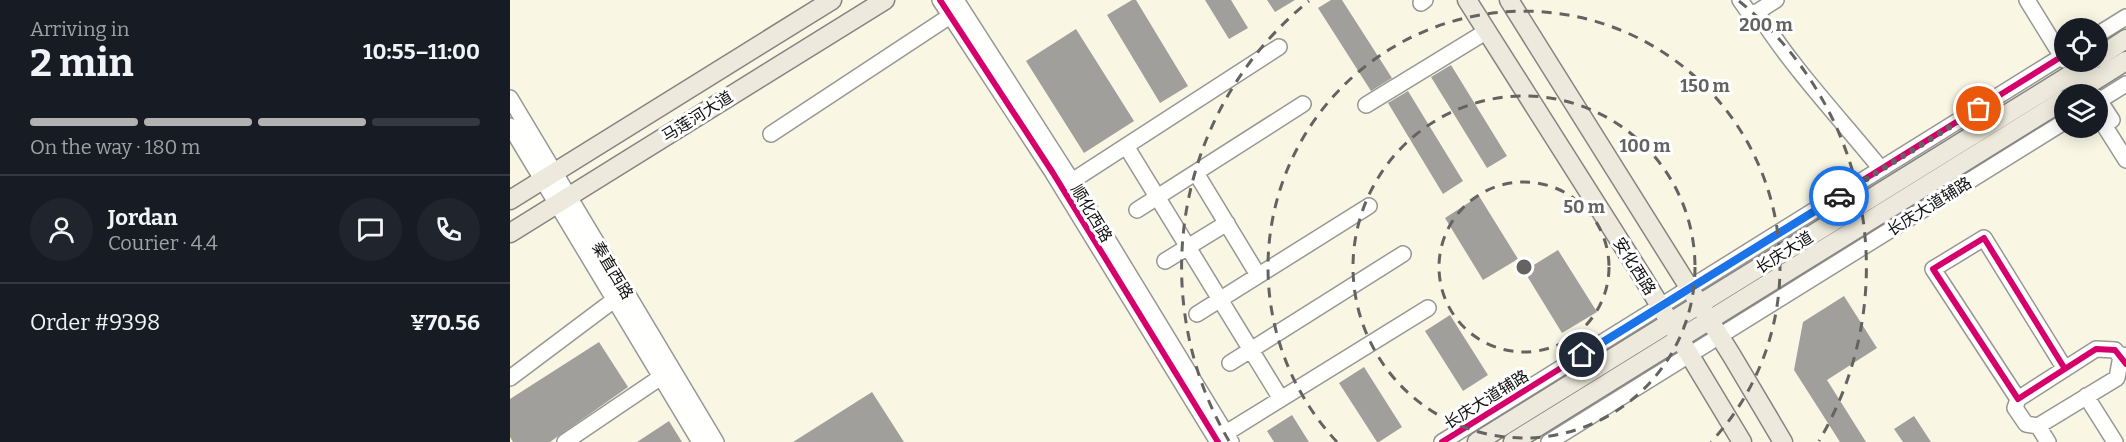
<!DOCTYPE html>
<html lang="en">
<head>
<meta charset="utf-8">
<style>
	:root { --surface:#171b24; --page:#20242c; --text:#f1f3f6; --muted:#9ea1a6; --line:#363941; --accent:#b2b2b3 }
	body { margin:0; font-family:Bitter,"Noto Sans SC",serif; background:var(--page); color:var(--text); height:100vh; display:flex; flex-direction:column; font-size:22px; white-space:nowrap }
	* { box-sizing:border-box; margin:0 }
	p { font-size:20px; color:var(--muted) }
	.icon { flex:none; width:33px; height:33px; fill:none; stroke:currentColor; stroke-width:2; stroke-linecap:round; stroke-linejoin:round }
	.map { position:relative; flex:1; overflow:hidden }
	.drawer { display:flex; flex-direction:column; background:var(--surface); width:510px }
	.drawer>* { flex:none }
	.buttons { position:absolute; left:1544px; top:18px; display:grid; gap:12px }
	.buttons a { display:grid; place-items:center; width:54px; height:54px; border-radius:50%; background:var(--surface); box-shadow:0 3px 15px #0003; font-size:30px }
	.pin { position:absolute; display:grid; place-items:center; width:51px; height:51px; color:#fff; margin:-26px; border:3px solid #fff; border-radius:50%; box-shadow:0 2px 6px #0007 }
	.courier { position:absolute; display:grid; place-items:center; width:60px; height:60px; margin:-30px; border:4px solid #1a73e8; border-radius:50%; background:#fff; color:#222; box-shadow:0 2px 8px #0007 }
	.overview em { font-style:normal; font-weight:700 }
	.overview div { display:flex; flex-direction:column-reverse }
	.overview { display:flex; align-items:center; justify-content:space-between; height:102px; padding:0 30px }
	h1 { font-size:39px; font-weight:700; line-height:45px }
	.bar { display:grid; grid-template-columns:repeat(4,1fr); gap:9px 6px; align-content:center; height:72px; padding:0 30px }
	.bar i { height:8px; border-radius:4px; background:var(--line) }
	.bar .active { background:var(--accent) }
	.bar p { grid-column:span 4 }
	.line { display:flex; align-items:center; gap:15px; padding:0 30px; border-top:2px solid var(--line) }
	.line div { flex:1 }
	.round { display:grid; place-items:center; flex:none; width:63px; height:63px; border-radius:32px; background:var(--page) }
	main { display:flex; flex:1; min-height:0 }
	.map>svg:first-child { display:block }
</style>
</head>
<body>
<main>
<section class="drawer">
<div class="overview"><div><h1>2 min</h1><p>Arriving in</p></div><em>10:55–11:00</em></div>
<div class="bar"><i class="active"></i><i class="active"></i><i class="active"></i><i></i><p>On the way · 180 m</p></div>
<div class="line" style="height:108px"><a class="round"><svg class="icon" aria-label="person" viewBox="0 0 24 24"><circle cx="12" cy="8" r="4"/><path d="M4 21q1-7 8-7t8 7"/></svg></a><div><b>Jordan</b><p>Courier · 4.4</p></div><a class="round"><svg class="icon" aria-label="chat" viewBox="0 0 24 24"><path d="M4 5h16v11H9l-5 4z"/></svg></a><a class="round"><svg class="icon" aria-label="phone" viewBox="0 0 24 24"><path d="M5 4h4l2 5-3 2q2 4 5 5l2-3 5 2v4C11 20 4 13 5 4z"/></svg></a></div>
<div class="line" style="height:78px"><div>Order #9398</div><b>¥70.56</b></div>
</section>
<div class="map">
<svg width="1616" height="442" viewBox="0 0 1616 442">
	<rect width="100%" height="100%" fill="#fdfcf7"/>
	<path fill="#f9f7e4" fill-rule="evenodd" d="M 0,0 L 1616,0 L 1616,442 L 0,442 ZM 1554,28 L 1587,28 L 1587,62 L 1554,62 ZM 1554,94 L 1587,94 L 1587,128 L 1554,128 Z"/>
	<path fill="#a19f9c" d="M 622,0 L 626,0 L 678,86 L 650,103 L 597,15 Z
		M 695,0 L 721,0 L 738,28 L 719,39 Z
		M 757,0 L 785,0 L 765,12 Z
		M 821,0 L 832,0 L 882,78 L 861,91 L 808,8 Z
		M 566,29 L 624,121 L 574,153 L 516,61 Z
		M 941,65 L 997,156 L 977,168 L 921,77 Z
		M 898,91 L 953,181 L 933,194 L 878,103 Z
		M 969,196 L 1008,259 L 973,280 L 935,218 Z
		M 1048,250 L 1087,312 L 1052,333 L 1014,271 Z
		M 1334,296 L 1367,348 L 1317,380 L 1356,442 L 1330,442 L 1284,370 L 1293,322 Z
		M 940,315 L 978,375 L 953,391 L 915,331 Z
		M 89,342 L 118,387 L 40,442 L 3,442 L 0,437 L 0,399 Z
		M 854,367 L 892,427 L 869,442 L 867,442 L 829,383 Z
		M 362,392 L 394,442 L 283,442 Z
		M 782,415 L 799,442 L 764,442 L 757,431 Z
		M 1404,416 L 1421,442 L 1393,442 L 1384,429 Z
		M 159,421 L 172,442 L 127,442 Z"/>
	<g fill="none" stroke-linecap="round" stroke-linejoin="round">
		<g stroke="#979795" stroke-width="18">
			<path id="minor" d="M 430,0 L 543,173 L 708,442
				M 446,0 L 562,181 L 721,442
				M 1230,0 L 1239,13 L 1247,12 L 1266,0
				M 1517,0 L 1554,60
				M 911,3 L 915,0
				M 1247,12 C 1283,69 1329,117 1371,169
				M 1587,35 L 1616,17
				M 1587,97 L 1602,120
				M 0,98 L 206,442
				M 1587,102 L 1616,84
				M 856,105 L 977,31
				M 1587,114 L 1616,160
				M 0,126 L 190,442
				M 261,134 L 440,16
				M 616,146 L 771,399
				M 686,173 L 748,275
				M 562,181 L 769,47
				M 627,210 L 793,104
				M 655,261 L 717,223
				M 687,314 L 859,206
				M 720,363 L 893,254
				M 1555,369 L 1474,238 L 1423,269 L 1508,399 L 1586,349 L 1605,350 L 1616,364
				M 0,378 L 104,300
				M 1576,396 L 1605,442
				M 1508,399 L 1505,408 L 1516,424 L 1528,426
				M 716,433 L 918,308
				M 55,442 L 151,377
				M 932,442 L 1554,55
				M 1039,442 L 1554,122
				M 1538,442 L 1528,426 L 1607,378 L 1611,356 L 1613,355"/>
		</g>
		<g stroke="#858482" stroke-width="21">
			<path id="major" d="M 957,0 L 1132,276 L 1232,442
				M 999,0 L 1222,356 L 1273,442
				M 1587,58 L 1616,39
				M 1563,94 L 1616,61
				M 0,200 L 322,0
				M 0,233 L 375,0
				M 967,442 L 1581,62
				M 1003,442 L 1554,100"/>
		</g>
		<use href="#minor" stroke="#fffffe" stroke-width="15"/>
		<use href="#major" stroke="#ede9dc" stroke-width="18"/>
		<g stroke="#fff" stroke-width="10">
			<path id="cycleway" d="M 430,0 L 543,173 L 708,442
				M 1555,369 L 1474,238 L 1423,269 L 1508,399 L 1586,349 L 1605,350 L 1616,364
				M 932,442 L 1554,55"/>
		</g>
		<use href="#cycleway" stroke="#d6006c" stroke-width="6"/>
	</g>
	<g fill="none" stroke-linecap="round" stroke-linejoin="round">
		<path stroke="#646362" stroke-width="6" stroke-dasharray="0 10.8" d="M 1329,196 L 1469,109"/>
		<path stroke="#1a73e8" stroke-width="8" d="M 1072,355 L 1329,196"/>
	</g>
	<g fill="none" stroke="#646362" stroke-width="3" stroke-dasharray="10 8">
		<circle cx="1014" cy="267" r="85"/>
		<circle cx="1014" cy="267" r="171"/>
		<path d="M827 442A256 256 0 1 1 1201 442"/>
		<path d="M719 441A342 342 0 0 1 799 1M1229 1A342 342 0 0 1 1309 441"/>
	</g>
	<g text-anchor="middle" stroke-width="6" stroke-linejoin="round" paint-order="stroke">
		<g font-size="16" fill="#111" stroke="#fff">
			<text transform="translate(187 116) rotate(-32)" y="6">马莲河大道</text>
			<text transform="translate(1419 206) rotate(-32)" y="6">长庆大道辅路</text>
			<text transform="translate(582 213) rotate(59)" y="6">顺化西路</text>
			<text transform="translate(1274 252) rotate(-32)" y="6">长庆大道</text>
			<text transform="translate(1125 266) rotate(58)" y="6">安化西路</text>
			<text transform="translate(103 270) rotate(59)" y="6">秦直西路</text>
			<text transform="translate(976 399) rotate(-32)" y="6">长庆大道辅路</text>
		</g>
	</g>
	<circle cx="1014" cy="267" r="9" fill="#646362" stroke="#fff" stroke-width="3"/>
	<g font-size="18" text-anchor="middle" font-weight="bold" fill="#646362" stroke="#fff" stroke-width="6" stroke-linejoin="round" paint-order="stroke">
		<text x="1256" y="31">200 m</text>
		<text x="1195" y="92">150 m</text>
		<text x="1135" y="152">100 m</text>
		<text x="1074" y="213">50 m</text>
	</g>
</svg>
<div class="buttons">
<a><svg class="icon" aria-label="locate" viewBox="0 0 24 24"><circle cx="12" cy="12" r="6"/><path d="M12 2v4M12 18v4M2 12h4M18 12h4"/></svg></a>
<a><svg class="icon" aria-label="layers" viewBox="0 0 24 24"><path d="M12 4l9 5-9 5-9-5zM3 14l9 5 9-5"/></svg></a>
</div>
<div class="pin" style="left:1469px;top:109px;background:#ea580c"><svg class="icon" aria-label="bag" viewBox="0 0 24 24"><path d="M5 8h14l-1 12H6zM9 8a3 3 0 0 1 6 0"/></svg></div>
<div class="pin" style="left:1072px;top:355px;background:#1f2937"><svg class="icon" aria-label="home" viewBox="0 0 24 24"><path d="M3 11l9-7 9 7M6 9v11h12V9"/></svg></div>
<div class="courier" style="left:1329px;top:196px"><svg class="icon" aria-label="car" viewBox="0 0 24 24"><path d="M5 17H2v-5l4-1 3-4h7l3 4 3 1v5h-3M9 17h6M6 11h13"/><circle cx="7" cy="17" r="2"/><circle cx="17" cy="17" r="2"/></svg></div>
</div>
</main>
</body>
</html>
